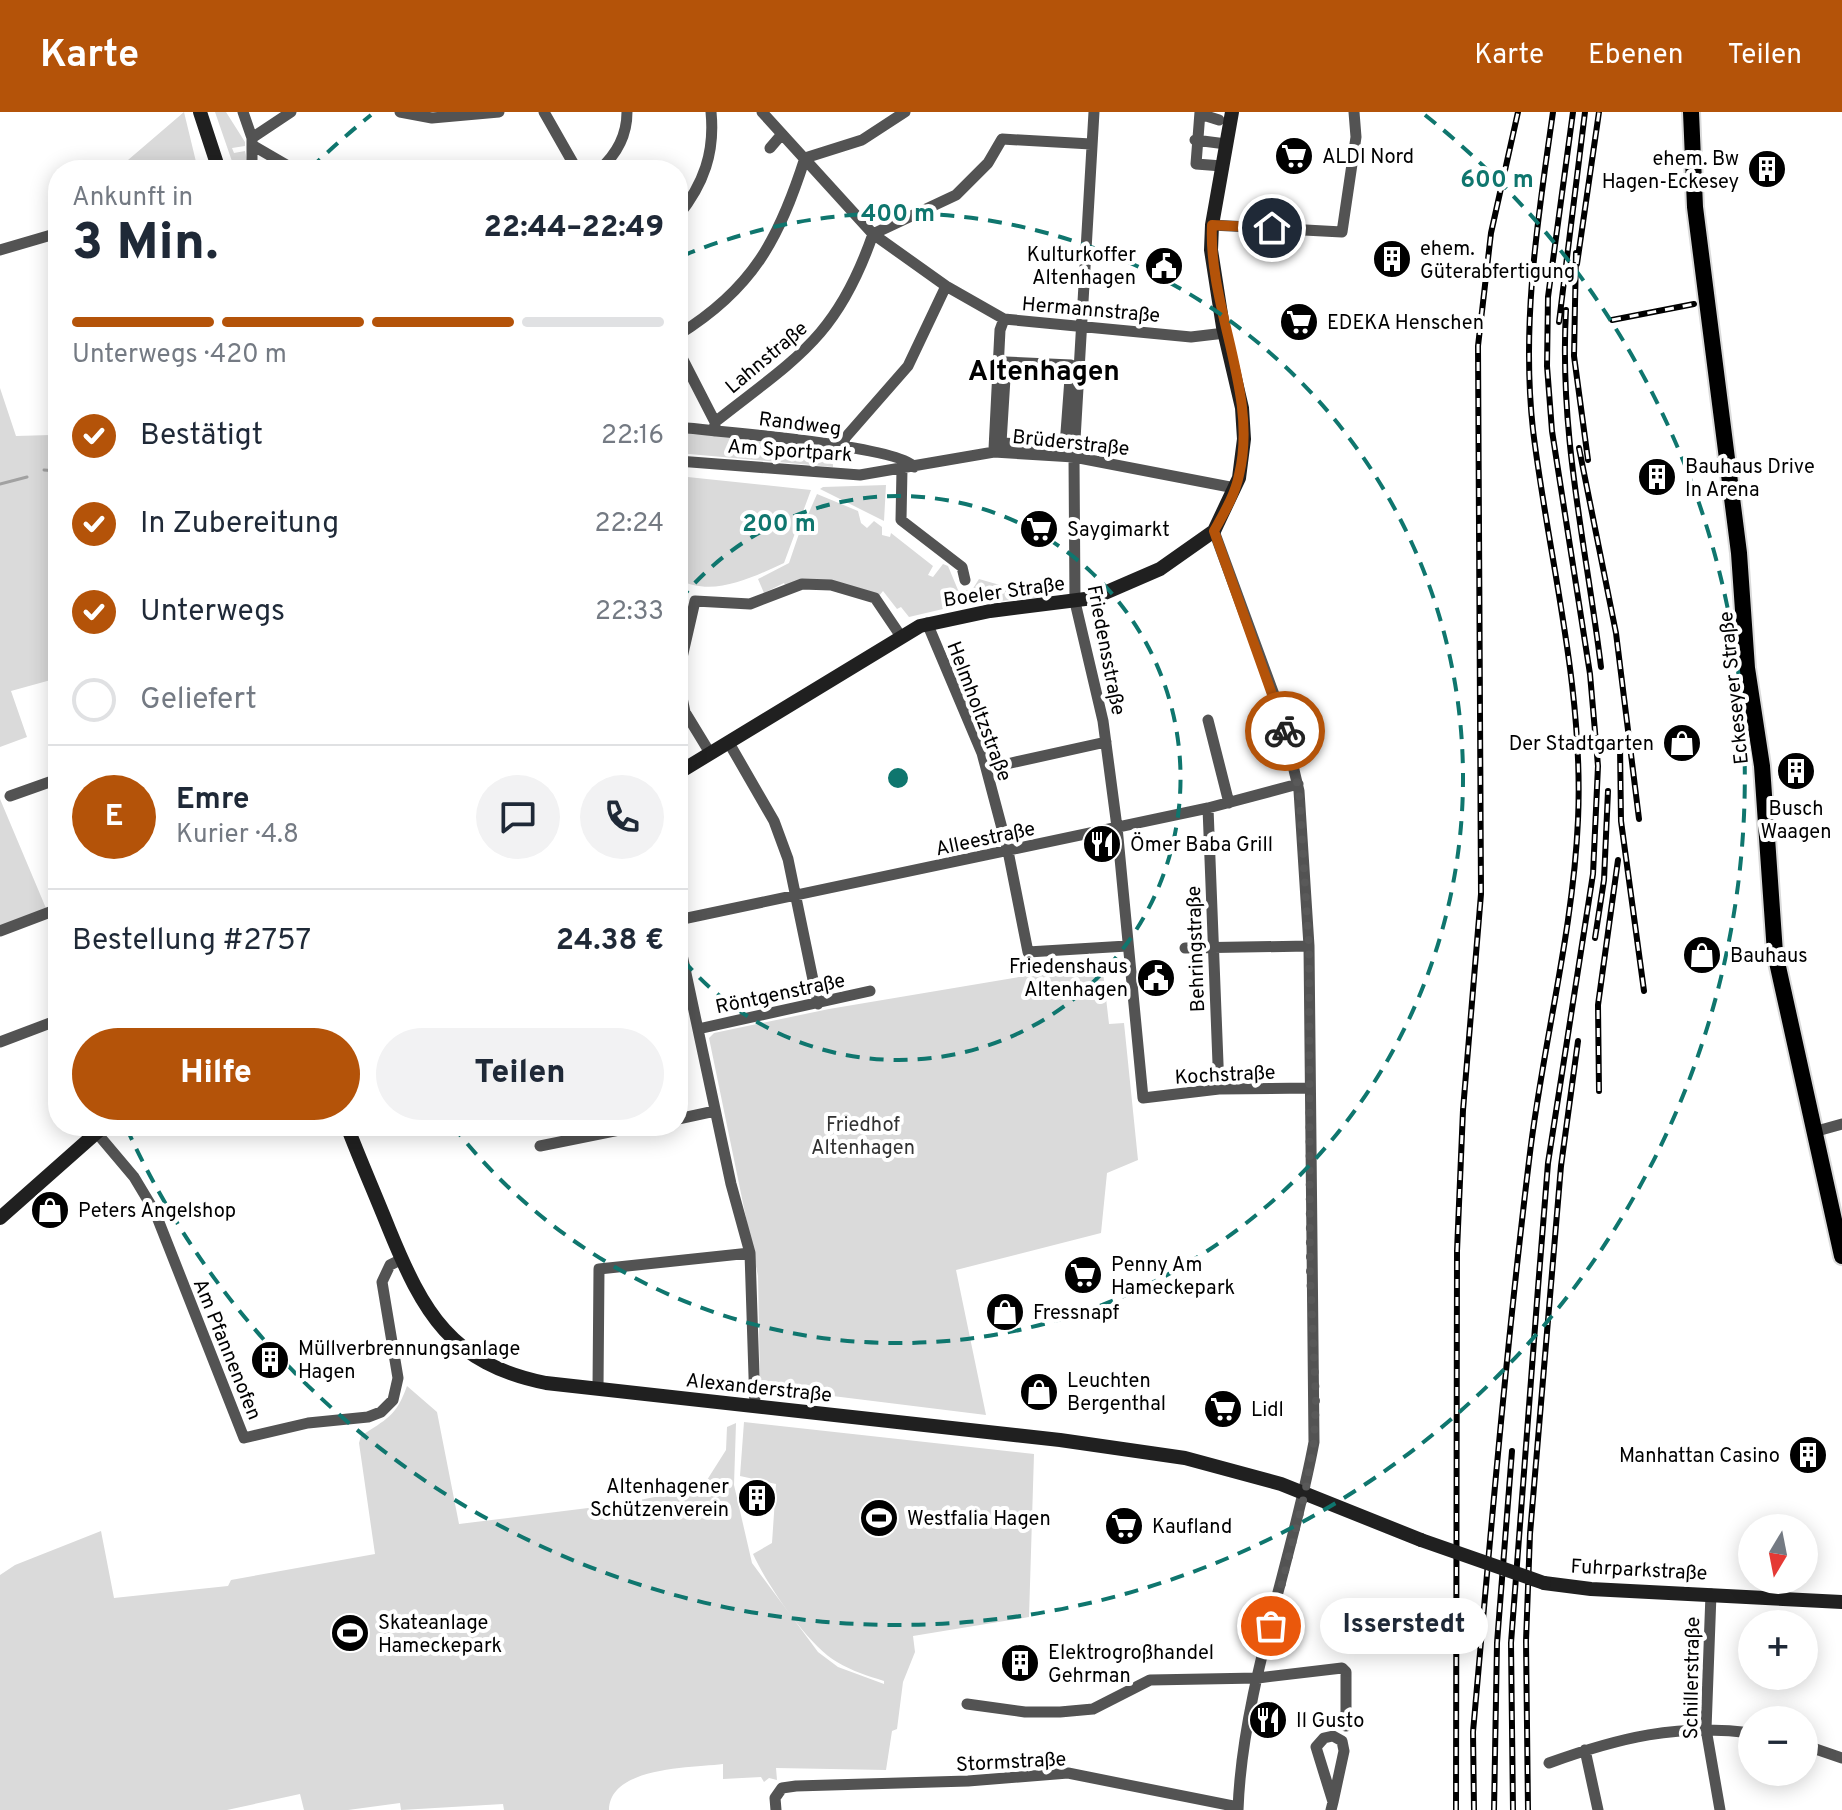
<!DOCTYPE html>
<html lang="de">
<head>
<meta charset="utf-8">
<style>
	:root { --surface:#fff; --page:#f2f2f3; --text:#1f2937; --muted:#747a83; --line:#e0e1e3; --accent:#b45309 }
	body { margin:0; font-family:Overpass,sans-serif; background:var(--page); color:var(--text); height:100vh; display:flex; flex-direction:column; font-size:30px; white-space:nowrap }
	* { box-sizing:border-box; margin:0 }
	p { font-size:26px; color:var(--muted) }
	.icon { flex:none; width:44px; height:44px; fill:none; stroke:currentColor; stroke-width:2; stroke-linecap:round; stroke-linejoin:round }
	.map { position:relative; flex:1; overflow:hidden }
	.sheet { position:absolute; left:48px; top:48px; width:640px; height:976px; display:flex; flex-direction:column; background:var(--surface); border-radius:32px; box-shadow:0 4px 20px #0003 }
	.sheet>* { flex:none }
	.needle { width:52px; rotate:190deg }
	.tools { position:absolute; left:1738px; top:1402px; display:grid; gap:16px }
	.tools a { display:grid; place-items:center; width:80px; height:80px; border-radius:50%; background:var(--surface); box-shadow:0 4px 20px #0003; font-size:40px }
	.pin { position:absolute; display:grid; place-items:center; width:68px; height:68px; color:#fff; margin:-34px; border:4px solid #fff; border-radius:50%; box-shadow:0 2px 8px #0007 }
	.courier { position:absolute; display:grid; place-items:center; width:80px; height:80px; margin:-40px; border:6px solid #b45309; border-radius:50%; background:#fff; color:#222; box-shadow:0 2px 10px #0007 }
	.bubble { position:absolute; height:56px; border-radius:28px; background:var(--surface); box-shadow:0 4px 20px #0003; font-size:26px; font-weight:800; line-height:56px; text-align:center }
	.summary em { font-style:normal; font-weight:800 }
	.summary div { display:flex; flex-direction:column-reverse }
	.summary { display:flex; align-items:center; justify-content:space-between; height:136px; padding:0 24px }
	h1 { font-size:52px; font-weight:800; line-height:60px }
	.bar { display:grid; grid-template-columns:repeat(4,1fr); gap:12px 8px; align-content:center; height:96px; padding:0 24px }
	.bar i { height:10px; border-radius:6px; background:var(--line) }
	.bar .active { background:var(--accent) }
	.bar p { grid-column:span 4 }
	.line { display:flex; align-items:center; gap:20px; padding:0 24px; border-top:2px solid var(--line) }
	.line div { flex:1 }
	.round { display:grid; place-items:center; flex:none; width:84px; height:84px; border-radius:42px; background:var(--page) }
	ol { padding:0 24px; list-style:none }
	li { display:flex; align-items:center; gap:24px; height:88px }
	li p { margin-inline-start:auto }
	li .icon { padding:8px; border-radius:50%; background:var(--accent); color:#fff; stroke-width:4 }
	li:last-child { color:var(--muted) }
	li i { width:44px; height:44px; border:4px solid var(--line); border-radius:50% }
	.button { display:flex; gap:16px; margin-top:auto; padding:16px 24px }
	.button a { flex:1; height:92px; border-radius:48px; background:var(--accent); color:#fff; font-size:32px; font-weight:800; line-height:92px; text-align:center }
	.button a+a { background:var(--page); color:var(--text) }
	header { display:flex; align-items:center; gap:48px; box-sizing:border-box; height:112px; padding:0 40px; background:var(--accent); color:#fff }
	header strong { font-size:38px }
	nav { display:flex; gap:44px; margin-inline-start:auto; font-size:28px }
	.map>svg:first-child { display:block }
</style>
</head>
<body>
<header>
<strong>Karte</strong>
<nav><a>Karte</a><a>Ebenen</a><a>Teilen</a></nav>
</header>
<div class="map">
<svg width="1842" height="1698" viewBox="0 0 1842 1698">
	<rect width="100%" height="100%" fill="#fff"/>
	<path fill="#dadada" d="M 184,0 L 198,58 L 166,58 L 173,56 L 172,50 L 141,58 L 121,58 L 121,54 Z
		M 215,0 L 226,0 L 245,30 L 245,34 L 232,36 L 234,41 L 245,39 L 249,58 L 235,58 Z
		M 0,276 L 16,324 L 51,323 L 54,329 L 58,327 L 58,566 L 11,579 L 27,625 L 0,635 Z
		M 678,319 L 832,336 L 833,355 L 678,341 Z
		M 678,364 L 811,378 L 784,451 C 751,466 712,486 678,467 Z
		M 886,373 L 884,409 L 820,377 L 823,375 Z
		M 817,382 L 858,399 L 861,411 L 867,416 L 874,409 L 882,415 L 882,423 L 890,425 L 891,421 L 933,454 L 928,463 L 933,465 L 943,452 L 948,454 L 958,478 L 972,478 L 979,467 L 1042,485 L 960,493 L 909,505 L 901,495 L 897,497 L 883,479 L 879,484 L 841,471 L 786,475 L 784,471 L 764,481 L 758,467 L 789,451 L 804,407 L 817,412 L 807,405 Z
		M 0,687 L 48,801 L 0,819 Z
		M 1102,851 L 1109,912 L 1124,911 L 1138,1048 L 1107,1061 L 1101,1121 L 956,1158 L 986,1303 L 760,1275 L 758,1164 L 709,926 L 714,921 L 829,897 Z
		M 407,1274 L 437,1300 L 459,1412 L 620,1392 L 699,1376 L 699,1369 L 707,1368 L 726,1338 L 727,1315 L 736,1311 L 734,1373 L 752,1451 L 818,1540 L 838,1555 L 884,1572 L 884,1569 C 868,1564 852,1559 837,1550 C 808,1533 767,1473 753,1442 L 772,1431 L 776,1372 L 740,1364 L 744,1310 L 1034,1342 L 1029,1505 L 913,1524 L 915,1540 L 903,1570 L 897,1617 L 892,1619 L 886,1658 L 776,1656 L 777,1668 L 769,1666 L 764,1670 L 761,1665 L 723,1667 L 723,1652 C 692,1656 610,1654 609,1698 L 504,1698 L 503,1692 L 401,1698 L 400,1691 L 348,1698 L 304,1698 L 300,1682 L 227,1698 L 0,1698 L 0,1463 L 15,1453 L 101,1419 L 114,1486 L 228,1474 L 231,1468 L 375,1442 L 359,1331 L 361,1324 C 386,1307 396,1305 407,1274 Z"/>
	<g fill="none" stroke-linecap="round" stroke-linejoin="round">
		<path stroke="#a1a1a1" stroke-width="3" d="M 44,358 L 58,359
			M 0,372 L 27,365"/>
		<g stroke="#dbdbdb" stroke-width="20">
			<path id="primary" d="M 1691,0 L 1695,95 L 1739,441 L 1747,556 L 1762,654 L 1775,841 L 1842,1144"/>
		</g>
		<path stroke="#535353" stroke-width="11" d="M 243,0 L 252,26 L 252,58
			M 400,0 L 432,6 L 499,0
			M 544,0 L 577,58
			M 762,0 L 873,122 L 946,174 L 1004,207 L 1191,225 L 1225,221
			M 1094,0 L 1074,345 L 1075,490 L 1103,609 L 1117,715 L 1143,986 L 1219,977 L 1309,976
			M 1200,0 L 1196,52 L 1222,54
			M 1200,2 L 1219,8
			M 252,26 L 291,0
			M 1195,28 L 1226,32
			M 252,33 L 295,58
			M 770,36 L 782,22
			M 599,58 C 616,43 627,23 627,0
			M 678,104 C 704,72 715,40 711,0
			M 1212,113 L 1342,120 L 1356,25 L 1354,0
			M 0,138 L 58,121
			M 678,223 C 753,177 779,127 805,46 L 862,28 L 905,0
			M 678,238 L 715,310
			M 1006,250 L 1071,253 L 1065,334 L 1001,331 Z
			M 678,315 C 713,319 901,334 914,355
			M 715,319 L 715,310 C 796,246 837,226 873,122 L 956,83 L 988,51 L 1002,27 L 1091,32
			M 843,334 L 845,326 L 908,254 L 946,174
			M 994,337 L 1000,218 L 1004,207
			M 678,349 L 860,363 L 994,340 L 1074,345 L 1235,376
			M 902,357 L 901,408 L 962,455 L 965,468
			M 1214,419 L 1280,599 L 1299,679 L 1309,834 L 1314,1330 C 1292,1449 1242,1579 1238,1698
			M 927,511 L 982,641 L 1008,739 L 1028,840 L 1127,834
			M 678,563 L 695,489 L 750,492 L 802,472 L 831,473 L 875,486 L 900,523
			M 678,566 L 685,600 L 710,641
			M 1208,608 L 1229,691
			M 729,631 L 774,709 L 788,747 L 818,892
			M 1011,651 L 1106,630
			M 10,684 L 58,667
			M 1208,696 L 1219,977
			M 678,808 L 1208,696 L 1298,672
			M 0,819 L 58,797
			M 678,824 L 731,1072 L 750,1141 L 755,1294
			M 1185,836 L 1309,834
			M 698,917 L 870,879
			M 0,930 L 58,908
			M 678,1007 L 715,999
			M 1817,1019 L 1842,1012
			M 96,1020 L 134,1065 L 155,1100 L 244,1326 L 308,1311 L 368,1305 L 381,1300 L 393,1288 L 398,1266 L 382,1170 L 390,1153 L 402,1147
			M 540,1034 L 639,1014
			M 598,1277 L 599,1157 L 750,1141
			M 1711,1482 L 1706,1617 L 1720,1698
			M 967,1592 L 1025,1600 L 1060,1600 L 1093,1597 L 1150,1568 L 1258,1566 L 1342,1556 L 1346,1560 L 1346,1614
			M 1804,1633 L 1842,1646
			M 1585,1638 L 1598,1698
			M 1549,1651 C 1618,1626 1678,1611 1752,1621
			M 776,1698 L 775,1686 L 782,1676 L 796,1674 L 968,1669 L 1068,1661 L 1238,1695
			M 1331,1698 L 1333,1690 L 1344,1639 L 1342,1629 L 1333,1624 L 1324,1626 L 1316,1635 L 1333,1690"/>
		<path stroke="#202020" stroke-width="14" d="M 200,0 L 219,58
			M 678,661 L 920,514 L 990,499 L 1093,486 L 1160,457 L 1214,419 L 1239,366 L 1244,327 L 1242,296 L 1223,215 L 1211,138 L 1212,113 L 1232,0
			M 347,1014 C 360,1048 375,1082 389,1117 C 423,1200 451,1252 546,1271 L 1060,1328 L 1185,1346 L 1281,1372 L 1421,1428
			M 0,1106 L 104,1014
			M 1544,1471 L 1591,1477 L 1842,1490"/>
		<use href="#primary" stroke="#000" stroke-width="16"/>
		<g stroke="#000" stroke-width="6">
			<path id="rail" d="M 1576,141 L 1574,244 L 1588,348
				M 1577,152 L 1599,0
				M 1566,198 C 1559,323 1586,433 1601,555
				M 1612,208 L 1694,192
				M 1559,210 L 1585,0
				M 1579,336 L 1616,521 L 1639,707
				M 1620,633 L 1621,709 L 1644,879
				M 1595,826 L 1604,768 L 1608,679
				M 1599,979 L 1598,893 L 1618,748
				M 1456,1698 L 1457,1139 L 1463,998 L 1481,782 L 1478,234 L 1491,121 L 1518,0
				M 1474,1698 L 1473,1620 C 1490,1429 1506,1238 1529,1049 C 1542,935 1573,822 1578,708 C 1584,575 1549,449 1533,318 C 1521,211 1538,106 1553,0
				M 1494,1698 L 1497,1531 L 1512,1339
				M 1513,1698 L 1511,1531 L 1538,1176 L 1548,1051 L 1593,762 L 1598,654 L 1590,562 L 1552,319 L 1547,254 L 1548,185 L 1573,0
				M 1528,1698 L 1526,1529 L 1530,1422 L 1561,1054 L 1578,929"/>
		</g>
		<use href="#rail" stroke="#fff" stroke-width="3" stroke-dasharray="9" stroke-linecap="butt"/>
		<path stroke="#202020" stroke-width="14" d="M 1421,1428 L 1544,1471"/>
	</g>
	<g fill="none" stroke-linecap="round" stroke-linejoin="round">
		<path stroke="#595959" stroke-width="8" stroke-dasharray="0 14.4" d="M 1271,1514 L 1305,1381 L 1314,1330 L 1316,1288 L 1310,1161 L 1309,834 L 1299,679 L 1285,619"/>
		<path stroke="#b45309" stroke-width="10" d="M 1272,116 L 1212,113 C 1208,196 1259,282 1239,363 C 1235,383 1224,401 1214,419 L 1285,619"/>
	</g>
	<g fill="none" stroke="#0f766e" stroke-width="4" stroke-dasharray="14 10">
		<path d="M679 489A282 282 0 1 1 679 843"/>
		<path d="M682 144A565 565 0 1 1 456 1018"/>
		<path d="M57 769A847 847 0 0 1 57 563M310 57A847 847 0 0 1 371 3M1425 3A847 847 0 1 1 127 1017"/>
	</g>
	<defs>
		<g id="supermarket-disc" transform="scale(2)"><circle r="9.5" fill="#000" stroke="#fff"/><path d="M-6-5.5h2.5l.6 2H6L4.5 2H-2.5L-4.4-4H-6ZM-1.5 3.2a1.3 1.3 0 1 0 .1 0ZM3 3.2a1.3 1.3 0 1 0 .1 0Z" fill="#fff"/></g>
		<g id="building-disc" transform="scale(2)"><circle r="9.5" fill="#000" stroke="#fff"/><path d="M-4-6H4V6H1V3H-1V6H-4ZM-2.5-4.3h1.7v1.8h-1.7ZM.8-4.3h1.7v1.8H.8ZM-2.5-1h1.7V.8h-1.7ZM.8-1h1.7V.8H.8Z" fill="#fff"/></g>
		<g id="civic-disc" transform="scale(2)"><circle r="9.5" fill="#000" stroke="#fff"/><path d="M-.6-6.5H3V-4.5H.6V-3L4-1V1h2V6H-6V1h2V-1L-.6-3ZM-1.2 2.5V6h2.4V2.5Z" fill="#fff"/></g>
		<g id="shop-disc" transform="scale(2)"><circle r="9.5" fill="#000" stroke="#fff"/><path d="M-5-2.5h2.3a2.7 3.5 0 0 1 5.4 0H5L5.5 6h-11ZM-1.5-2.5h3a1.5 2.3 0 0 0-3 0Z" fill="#fff"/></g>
		<g id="restaurant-disc" transform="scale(2)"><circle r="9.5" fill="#000" stroke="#fff"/><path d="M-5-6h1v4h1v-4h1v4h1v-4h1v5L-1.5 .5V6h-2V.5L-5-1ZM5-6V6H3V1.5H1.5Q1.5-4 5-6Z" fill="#fff"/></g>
		<g id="stadium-disc" transform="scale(2)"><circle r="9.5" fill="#000" stroke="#fff"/><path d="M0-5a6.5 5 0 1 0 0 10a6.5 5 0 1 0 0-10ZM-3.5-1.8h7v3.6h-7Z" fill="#fff"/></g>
	</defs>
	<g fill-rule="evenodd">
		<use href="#supermarket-disc" x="1294" y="44"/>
		<use href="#building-disc" x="1767" y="57"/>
		<use href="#building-disc" x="1392" y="147"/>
		<use href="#civic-disc" x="1164" y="154"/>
		<use href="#supermarket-disc" x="1299" y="210"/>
		<use href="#building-disc" x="1657" y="365"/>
		<use href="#supermarket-disc" x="1039" y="417"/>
		<use href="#shop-disc" x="1682" y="631"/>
		<use href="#building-disc" x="1796" y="659"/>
		<use href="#restaurant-disc" x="1102" y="732"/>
		<use href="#shop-disc" x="1702" y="843"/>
		<use href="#civic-disc" x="1156" y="866"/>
		<use href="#shop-disc" x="50" y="1098"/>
		<use href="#supermarket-disc" x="1083" y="1163"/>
		<use href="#shop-disc" x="1005" y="1200"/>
		<use href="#building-disc" x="270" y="1248"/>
		<use href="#shop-disc" x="1039" y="1280"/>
		<use href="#supermarket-disc" x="1223" y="1297"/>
		<use href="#building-disc" x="1808" y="1343"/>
		<use href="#building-disc" x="757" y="1386"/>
		<use href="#stadium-disc" x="879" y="1406"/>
		<use href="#supermarket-disc" x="1124" y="1414"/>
		<use href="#stadium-disc" x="350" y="1521"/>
		<use href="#building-disc" x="1020" y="1551"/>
		<use href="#restaurant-disc" x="1268" y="1608"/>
	</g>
	<g text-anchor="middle" stroke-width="8" stroke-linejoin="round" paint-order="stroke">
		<g font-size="20" fill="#000" stroke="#fff" text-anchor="start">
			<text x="1322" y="51">ALDI Nord</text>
			<text x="1739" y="53" text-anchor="end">ehem. Bw<tspan x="1739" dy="23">Hagen-Eckesey</tspan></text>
			<text x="1420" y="143">ehem.<tspan x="1420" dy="23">Güterabfertigung</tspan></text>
			<text x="1136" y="149" text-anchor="end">Kulturkoffer<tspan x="1136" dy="23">Altenhagen</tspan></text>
			<text x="1327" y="217">EDEKA Henschen</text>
			<text x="1685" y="361">Bauhaus Drive<tspan x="1685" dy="23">In Arena</tspan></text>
			<text x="1067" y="424">Saygimarkt</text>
			<text x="1654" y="638" text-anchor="end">Der Stadtgarten</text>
			<text x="1796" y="703" text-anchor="middle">Busch<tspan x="1796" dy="23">Waagen</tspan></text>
			<text x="1130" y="739">Ömer Baba Grill</text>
			<text x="1730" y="850">Bauhaus</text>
			<text x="1128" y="861" text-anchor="end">Friedenshaus<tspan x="1128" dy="23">Altenhagen</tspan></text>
			<text x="78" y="1105">Peters Angelshop</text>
			<text x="1111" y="1159">Penny Am<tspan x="1111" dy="23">Hameckepark</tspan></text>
			<text x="1033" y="1207">Fressnapf</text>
			<text x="298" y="1243">Müllverbrennungsanlage<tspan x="298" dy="23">Hagen</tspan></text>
			<text x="1067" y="1275">Leuchten<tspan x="1067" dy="23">Bergenthal</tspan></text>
			<text x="1251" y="1304">Lidl</text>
			<text x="1780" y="1350" text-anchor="end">Manhattan Casino</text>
			<text x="729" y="1381" text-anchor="end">Altenhagener<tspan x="729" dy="23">Schützenverein</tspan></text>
			<text x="907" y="1413">Westfalia Hagen</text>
			<text x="1152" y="1421">Kaufland</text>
			<text x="378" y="1517">Skateanlage<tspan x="378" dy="23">Hameckepark</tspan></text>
			<text x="1048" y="1547">Elektrogroßhandel<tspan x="1048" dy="23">Gehrman</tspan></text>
			<text x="1296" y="1615">Il Gusto</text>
		</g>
		<g font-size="20" fill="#000" stroke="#fff">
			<text transform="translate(1091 197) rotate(5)" y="7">Hermannstraße</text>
			<text transform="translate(766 245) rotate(-40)" y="7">Lahnstraße</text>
			<text transform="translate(800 311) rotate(7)" y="7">Randweg</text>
			<text transform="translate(1071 330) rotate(6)" y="7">Brüderstraße</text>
			<text transform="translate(790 338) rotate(4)" y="7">Am Sportpark</text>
			<text transform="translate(1004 479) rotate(-8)" y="7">Boeler Straße</text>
			<text transform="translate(1107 538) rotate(79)" y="7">Friedensstraße</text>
			<text transform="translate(1733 576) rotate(-96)" y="7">Eckeseyer Straße</text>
			<text transform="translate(980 599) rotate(69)" y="7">Helmholtzstraße</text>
			<text transform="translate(985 726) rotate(-12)" y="7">Alleestraße</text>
			<text transform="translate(1195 837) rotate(-92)" y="7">Behringstraße</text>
			<text transform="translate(780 881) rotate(-12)" y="7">Röntgenstraße</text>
			<text transform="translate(1225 962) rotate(-3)" y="7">Kochstraße</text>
			<text transform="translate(228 1237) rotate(68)" y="7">Am Pfannenofen</text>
			<text transform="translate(759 1275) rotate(6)" y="7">Alexanderstraße</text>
			<text transform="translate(1639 1457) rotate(3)" y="7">Fuhrparkstraße</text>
			<text transform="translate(1691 1566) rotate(-89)" y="7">Schillerstraße</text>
			<text transform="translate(1011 1649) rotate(-3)" y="7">Stormstraße</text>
		</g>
		<g font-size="20" fill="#313131" stroke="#fff">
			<text x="863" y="1019">Friedhof<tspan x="863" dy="23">Altenhagen</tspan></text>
		</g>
		<g font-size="28" font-weight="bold" fill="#000" stroke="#fff">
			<text x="1044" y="268">Altenhagen</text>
		</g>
	</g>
	<circle cx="898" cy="666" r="12" fill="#0f766e" stroke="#fff" stroke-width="4"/>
	<g font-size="24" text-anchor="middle" font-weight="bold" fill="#0f766e" stroke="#fff" stroke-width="8" stroke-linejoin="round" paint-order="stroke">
		<text x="1497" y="75">600 m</text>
		<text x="898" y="109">400 m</text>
		<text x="779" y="419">200 m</text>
	</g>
</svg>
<div class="tools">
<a><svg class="needle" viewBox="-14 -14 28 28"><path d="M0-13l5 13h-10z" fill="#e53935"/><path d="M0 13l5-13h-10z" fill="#747a83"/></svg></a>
<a>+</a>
<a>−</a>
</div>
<div class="pin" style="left:1271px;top:1514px;background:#ea580c"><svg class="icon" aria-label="bag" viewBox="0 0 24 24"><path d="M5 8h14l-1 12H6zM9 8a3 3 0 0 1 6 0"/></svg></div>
<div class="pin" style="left:1272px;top:116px;background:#1f2937"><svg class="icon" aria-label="home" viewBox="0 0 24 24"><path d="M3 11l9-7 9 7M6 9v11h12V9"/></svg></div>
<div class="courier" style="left:1285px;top:619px"><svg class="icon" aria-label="bike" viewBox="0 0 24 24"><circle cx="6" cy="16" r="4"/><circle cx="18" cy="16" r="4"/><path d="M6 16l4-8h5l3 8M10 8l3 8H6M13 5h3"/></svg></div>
<div class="bubble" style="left:1320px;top:1486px;width:168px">Isserstedt</div>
<section class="sheet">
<div class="summary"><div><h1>3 Min.</h1><p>Ankunft in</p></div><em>22:44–22:49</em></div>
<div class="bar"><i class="active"></i><i class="active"></i><i class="active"></i><i></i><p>Unterwegs · 420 m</p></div>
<ol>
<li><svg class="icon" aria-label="check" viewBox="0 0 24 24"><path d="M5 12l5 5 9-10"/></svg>Bestätigt<p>22:16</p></li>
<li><svg class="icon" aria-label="check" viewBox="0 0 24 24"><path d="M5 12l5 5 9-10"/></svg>In Zubereitung<p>22:24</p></li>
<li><svg class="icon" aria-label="check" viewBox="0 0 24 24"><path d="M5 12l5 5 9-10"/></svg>Unterwegs<p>22:33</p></li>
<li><i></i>Geliefert</li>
</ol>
<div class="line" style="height:144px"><b class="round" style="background:var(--accent);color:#fff">E</b><div><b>Emre</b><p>Kurier · 4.8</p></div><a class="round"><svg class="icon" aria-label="chat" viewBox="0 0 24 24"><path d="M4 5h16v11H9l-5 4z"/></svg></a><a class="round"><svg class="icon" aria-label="phone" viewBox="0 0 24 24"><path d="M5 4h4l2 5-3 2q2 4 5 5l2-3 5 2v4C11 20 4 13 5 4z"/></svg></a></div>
<div class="line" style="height:104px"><div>Bestellung #2757</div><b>24.38 €</b></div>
<div class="button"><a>Hilfe</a><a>Teilen</a></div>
</section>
</div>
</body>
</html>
